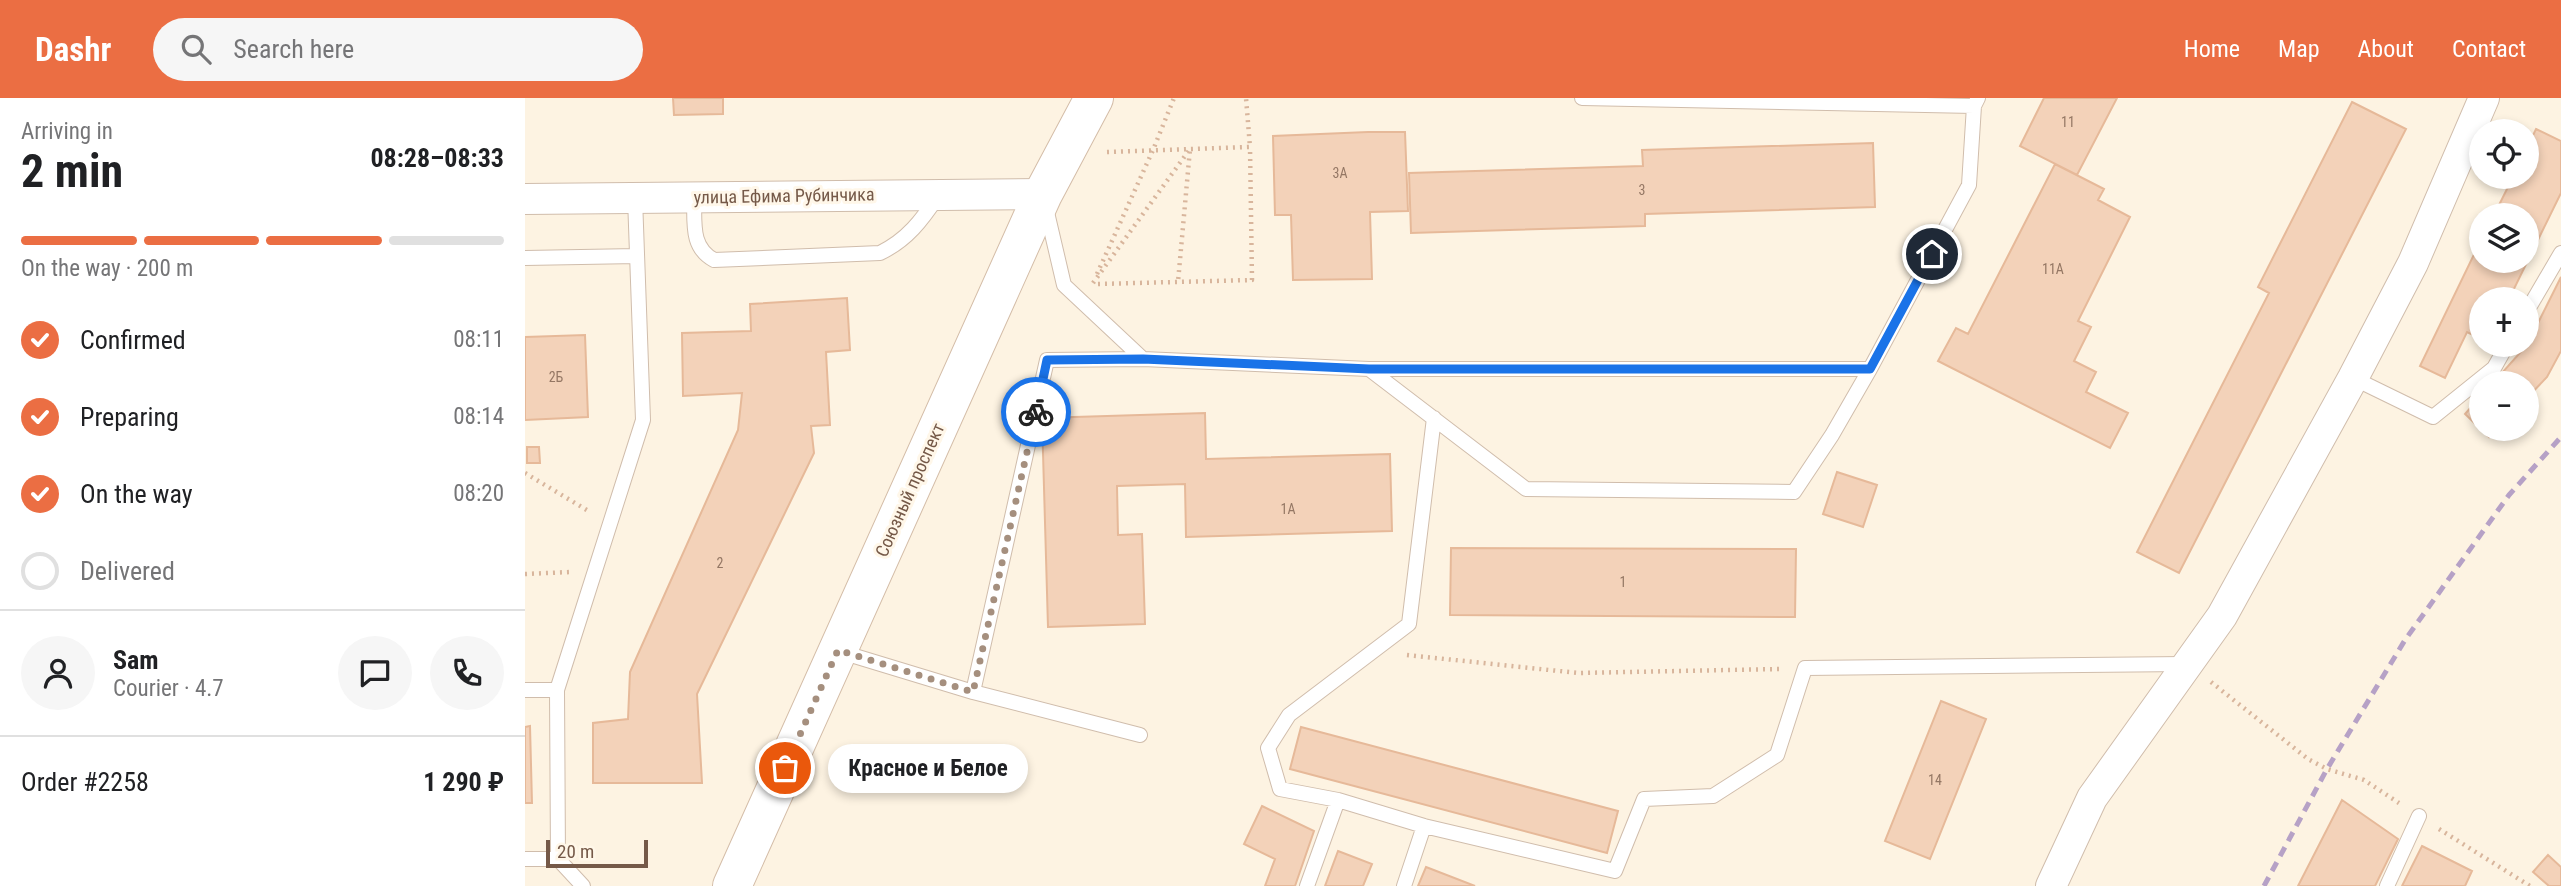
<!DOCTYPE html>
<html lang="en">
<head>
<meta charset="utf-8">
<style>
	:root { --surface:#fff; --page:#f6f6f6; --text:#202124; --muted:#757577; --line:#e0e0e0; --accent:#eb6e43 }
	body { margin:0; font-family:"Roboto Condensed",sans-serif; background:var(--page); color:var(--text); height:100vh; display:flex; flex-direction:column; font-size:26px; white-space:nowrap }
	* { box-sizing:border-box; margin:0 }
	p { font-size:23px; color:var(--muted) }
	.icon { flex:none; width:38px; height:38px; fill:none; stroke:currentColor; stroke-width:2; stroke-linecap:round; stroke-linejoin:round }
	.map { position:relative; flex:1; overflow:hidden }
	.details { display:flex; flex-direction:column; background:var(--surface); width:525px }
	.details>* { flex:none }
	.fabs { position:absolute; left:1944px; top:21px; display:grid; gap:14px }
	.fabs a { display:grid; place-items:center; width:70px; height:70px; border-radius:50%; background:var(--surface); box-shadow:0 4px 10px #0003; font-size:35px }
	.scale { position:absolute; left:21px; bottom:18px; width:102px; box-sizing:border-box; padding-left:7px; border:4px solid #755948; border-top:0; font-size:19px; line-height:24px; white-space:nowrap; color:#755948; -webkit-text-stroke:5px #fff7e9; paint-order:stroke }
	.pin { position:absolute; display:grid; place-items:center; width:60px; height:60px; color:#fff; margin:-30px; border:4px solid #fff; border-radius:50%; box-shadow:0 2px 7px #0007 }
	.courier { position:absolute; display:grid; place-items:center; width:70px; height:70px; margin:-35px; border:5px solid #1a73e8; border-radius:50%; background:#fff; color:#222; box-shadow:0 2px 9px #0007 }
	.bubble { position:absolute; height:49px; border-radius:24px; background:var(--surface); box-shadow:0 4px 10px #0003; font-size:23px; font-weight:700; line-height:49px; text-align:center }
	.summary em { font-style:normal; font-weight:700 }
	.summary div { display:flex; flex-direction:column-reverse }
	.summary { display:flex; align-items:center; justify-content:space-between; height:119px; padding:0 21px }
	h1 { font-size:46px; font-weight:700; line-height:52px }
	.bar { display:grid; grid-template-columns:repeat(4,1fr); gap:10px 7px; align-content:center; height:84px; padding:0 21px }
	.bar i { height:9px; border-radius:5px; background:var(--line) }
	.bar .current { background:var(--accent) }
	.bar p { grid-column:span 4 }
	.line { display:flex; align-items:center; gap:18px; padding:0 21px; border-top:2px solid var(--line) }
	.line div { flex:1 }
	.round { display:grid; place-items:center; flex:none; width:74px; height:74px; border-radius:37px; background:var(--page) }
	ol { padding:0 21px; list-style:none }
	li { display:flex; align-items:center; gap:21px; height:77px }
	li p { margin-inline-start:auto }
	li .icon { padding:7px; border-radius:50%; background:var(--accent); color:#fff; stroke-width:4 }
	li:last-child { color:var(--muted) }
	li i { width:38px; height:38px; border:4px solid var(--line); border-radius:50% }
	header { display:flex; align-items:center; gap:42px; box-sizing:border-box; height:98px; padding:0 35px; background:var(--accent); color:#fff }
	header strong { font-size:33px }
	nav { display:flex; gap:38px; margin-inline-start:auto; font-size:24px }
	.search { width:490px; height:63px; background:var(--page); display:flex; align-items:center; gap:18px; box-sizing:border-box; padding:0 24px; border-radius:38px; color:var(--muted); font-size:26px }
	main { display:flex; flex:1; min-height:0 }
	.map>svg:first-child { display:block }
</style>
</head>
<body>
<header>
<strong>Dashr</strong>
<div class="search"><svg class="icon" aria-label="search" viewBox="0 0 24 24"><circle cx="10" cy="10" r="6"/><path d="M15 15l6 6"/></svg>Search here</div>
<nav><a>Home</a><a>Map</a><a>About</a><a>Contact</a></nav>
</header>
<main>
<section class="details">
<div class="summary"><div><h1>2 min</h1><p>Arriving in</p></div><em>08:28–08:33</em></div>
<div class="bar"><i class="current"></i><i class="current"></i><i class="current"></i><i></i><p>On the way · 200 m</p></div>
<ol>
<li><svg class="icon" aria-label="check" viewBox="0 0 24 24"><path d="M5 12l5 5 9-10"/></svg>Confirmed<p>08:11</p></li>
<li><svg class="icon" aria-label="check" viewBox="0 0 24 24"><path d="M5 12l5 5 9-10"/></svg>Preparing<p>08:14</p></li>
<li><svg class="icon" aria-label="check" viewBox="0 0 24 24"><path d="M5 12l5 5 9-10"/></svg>On the way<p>08:20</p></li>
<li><i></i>Delivered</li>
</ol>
<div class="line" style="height:126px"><a class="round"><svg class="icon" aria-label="person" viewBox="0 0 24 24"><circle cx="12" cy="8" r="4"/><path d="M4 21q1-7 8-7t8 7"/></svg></a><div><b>Sam</b><p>Courier · 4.7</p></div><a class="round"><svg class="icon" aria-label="chat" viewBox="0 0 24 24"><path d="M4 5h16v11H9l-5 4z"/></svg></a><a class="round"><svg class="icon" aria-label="phone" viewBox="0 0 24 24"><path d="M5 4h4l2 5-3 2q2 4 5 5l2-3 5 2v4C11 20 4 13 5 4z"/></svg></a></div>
<div class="line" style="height:91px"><div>Order #2258</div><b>1 290 ₽</b></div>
</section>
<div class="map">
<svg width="2036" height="788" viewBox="0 0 2036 788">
	<rect width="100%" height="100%" fill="#fdf3e2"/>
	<path fill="#f3d2b9" stroke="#e6b999" stroke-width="2" d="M 148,0 L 198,0 L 198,16 L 149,17 Z
		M 1519,0 L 1592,0 L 1552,77 L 1495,48 Z
		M 1827,4 L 1881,31 L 1654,475 L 1612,454 L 1744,195 L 1733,189 Z
		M 2011,31 L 2036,43 L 2036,95 L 1984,201 L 1956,201 L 1956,241 L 1942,234 L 1920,280 L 1895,268 L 1956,142 L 1956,163 L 2002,163 L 2002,117 L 1969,117 L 1988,79 L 2002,79 L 2002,50 Z
		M 843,34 L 880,34 L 883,113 L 845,114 L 847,181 L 768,182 L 766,117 L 750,117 L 748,38 Z
		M 1348,45 L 1350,109 L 1120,116 L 1120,128 L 886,135 L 884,75 L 1118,68 L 1117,52 Z
		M 1530,66 L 1579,91 L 1573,102 L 1605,119 L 1553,223 L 1566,229 L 1549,263 L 1571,274 L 1561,294 L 1603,315 L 1585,350 L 1413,263 L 1431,230 L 1443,236 Z
		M 2036,179 L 2036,253 L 2022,279 L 2002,300 L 2002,285 L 1968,285 L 2002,247 Z
		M 322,200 L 325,252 L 301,254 L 305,327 L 286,328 L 289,355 L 172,596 L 177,685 L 68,685 L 68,625 L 103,621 L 105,574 L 213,332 L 217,295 L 158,298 L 157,235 L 226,233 L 225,206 Z
		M 60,237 L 63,319 L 0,322 L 0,239 Z
		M 1956,298 L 1956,331 L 1971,331 L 1964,339 L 1940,316 Z
		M 680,315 L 681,361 L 865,356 L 867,433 L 661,439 L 660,386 L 592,388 L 593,437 L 617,436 L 620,526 L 523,529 L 517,320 Z
		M 2,349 L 14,349 L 15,365 L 2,365 Z
		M 1312,374 L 1352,387 L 1338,429 L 1298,416 Z
		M 926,450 L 1271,451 L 1270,519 L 925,517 Z
		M 1416,603 L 1461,621 L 1405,761 L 1360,743 Z
		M 5,628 L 7,705 L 0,705 L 0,629 Z
		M 776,629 L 1093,713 L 1082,755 L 765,671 Z
		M 1817,702 L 1873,741 L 1850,788 L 1773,788 Z
		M 737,708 L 789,733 L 770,788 L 740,788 L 750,761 L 719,746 Z
		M 1897,748 L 1947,773 L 1940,788 L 1877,788 Z
		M 813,753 L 847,766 L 838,788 L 800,788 Z
		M 2023,757 L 2036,769 L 2036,788 L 2024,788 L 2008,774 Z
		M 901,769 L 950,788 L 893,788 Z"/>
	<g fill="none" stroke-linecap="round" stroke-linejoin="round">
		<g stroke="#d0bdac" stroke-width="16">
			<path id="lane" d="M 1057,0 L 1449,8
				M 169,99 C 170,124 165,149 189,162 L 355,155 C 382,142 397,122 413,98
				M 521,110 L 539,187 L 618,261
				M 0,160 L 112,158
				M 2002,213 L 2036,155
				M 844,271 L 1001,391 L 1269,394 L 1307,337 L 1345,271
				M 1828,280 L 1908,319 L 1969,270 L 1982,247
				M 909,320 L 884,526 L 764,617 L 743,650 L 755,691 L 813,702 L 899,728 L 1090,773 L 1119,701 L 1188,698 L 1252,657 L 1280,570 L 1661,566
				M 313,553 L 448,594 L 522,262 L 618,261 L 844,271 L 1345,271 L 1444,87 L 1449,8 L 1453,0
				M 0,592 L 32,592
				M 448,594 L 615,637
				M 0,761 L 33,761 L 58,788
				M 33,761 L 32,592 L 118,322 L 110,100
				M 782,788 L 813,702
				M 879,788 L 899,728
				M 1862,788 L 1894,718"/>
		</g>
		<g stroke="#d0bdac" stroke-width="32">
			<path id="street" d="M 0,101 L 518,96
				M 1526,788 L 1567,700 L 1697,518 L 1828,280 L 1888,165 L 1959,0"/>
		</g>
		<g stroke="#d4bda8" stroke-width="40">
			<path id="secondary" d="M 207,788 L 518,96 L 569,0"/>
		</g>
		<path stroke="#d8b59c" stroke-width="4.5" stroke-dasharray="2 5" stroke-linecap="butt" d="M 582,54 L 725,49 L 721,0
			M 572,176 L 628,52 L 649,0
			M 568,185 L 665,51 L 653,184
			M 573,186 L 727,182 L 725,49
			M 0,375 L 65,414
			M 0,476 L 45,474
			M 882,557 L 1053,575 L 1254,571
			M 1686,584 L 1783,661 L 1802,671 L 1839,682 L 1874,705
			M 1914,731 L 2005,788"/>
		<use href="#lane" stroke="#fff" stroke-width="14"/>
		<use href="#street" stroke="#fff" stroke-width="30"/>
		<use href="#secondary" stroke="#fff" stroke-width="38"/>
		<path stroke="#b6a1c6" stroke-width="5" stroke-dasharray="10 7" stroke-linecap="butt" d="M 1739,788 L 1802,671 L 1880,542 L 1984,397 L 2036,339"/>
	</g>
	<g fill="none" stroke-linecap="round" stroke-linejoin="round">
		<path stroke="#a58f7e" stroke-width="7" stroke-dasharray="0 12.6" d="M 260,670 L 313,552 L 448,594 L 511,314"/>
		<path stroke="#1a73e8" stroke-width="9" d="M 511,314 L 522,262 L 618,261 L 844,271 L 1345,271 L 1407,156"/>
	</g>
	<g text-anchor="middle" stroke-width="6" stroke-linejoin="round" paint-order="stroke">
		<g font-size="14" fill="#947764">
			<text x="1543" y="29">11</text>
			<text x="815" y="80">3А</text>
			<text x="1117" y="97">3</text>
			<text x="1528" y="176">11А</text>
			<text x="31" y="284">2Б</text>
			<text x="763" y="416">1А</text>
			<text x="195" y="470">2</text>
			<text x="1098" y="489">1</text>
			<text x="1410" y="687">14</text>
		</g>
		<g font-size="18" fill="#755948" stroke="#fff7e9">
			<text transform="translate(259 98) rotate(-1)" y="6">улица Ефима Рубинчика</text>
			<text transform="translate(385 392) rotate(-66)" y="6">Союзный проспект</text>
		</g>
	</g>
</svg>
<div class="fabs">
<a><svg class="icon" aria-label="locate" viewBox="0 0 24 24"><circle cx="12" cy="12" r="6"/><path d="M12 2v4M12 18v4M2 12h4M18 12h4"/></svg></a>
<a><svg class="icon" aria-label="layers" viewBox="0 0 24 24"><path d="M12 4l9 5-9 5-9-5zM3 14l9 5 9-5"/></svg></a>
<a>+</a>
<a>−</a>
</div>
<div class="scale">20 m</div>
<div class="pin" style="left:260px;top:670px;background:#ea580c"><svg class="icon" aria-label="bag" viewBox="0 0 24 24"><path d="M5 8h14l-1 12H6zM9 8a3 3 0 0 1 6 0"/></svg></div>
<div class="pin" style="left:1407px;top:156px;background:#1f2937"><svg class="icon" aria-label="home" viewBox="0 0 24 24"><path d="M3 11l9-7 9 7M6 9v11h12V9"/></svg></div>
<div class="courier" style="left:511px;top:314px"><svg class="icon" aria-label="bike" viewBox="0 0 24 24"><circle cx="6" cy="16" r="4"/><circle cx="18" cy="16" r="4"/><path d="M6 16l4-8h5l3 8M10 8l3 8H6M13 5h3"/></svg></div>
<div class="bubble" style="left:303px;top:646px;width:200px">Красное и Белое</div>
</div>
</main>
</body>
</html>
